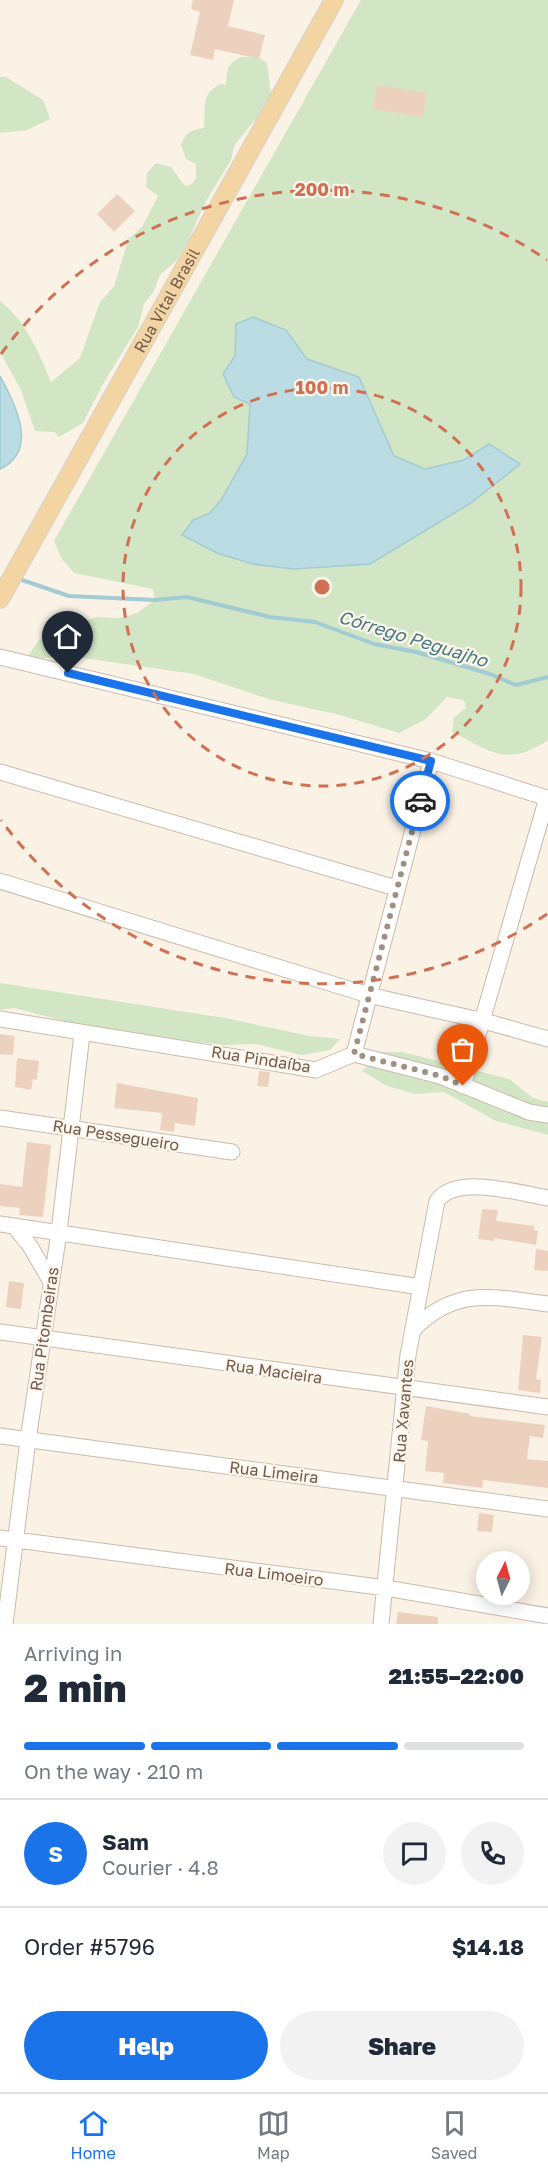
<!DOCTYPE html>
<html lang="en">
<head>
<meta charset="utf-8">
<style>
	:root { --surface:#fff; --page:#f2f2f3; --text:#1f2937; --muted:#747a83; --line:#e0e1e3; --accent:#1a73e8 }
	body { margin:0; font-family:"Golos Text",sans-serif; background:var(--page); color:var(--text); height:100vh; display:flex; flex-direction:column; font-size:22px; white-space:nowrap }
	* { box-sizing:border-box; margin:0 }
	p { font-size:20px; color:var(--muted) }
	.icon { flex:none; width:33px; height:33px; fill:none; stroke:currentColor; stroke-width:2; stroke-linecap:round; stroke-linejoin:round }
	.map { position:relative; height:1624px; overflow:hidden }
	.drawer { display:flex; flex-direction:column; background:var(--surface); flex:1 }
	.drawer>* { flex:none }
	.needle { width:39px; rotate:6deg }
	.controls { position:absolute; left:476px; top:1551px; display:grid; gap:12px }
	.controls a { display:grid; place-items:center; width:54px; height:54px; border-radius:50%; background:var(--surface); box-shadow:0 3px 15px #0003; font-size:30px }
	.pin { position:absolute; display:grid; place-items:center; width:51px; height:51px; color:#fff; margin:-62px -26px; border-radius:50% 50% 50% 0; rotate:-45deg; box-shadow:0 0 6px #0007 }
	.pin .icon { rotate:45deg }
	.courier { position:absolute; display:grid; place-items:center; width:60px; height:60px; margin:-30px; border:4px solid #1a73e8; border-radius:50%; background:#fff; color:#222; box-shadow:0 2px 8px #0007 }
	.headline em { font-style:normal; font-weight:800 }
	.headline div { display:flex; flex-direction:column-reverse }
	.headline { display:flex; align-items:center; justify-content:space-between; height:102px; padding:0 24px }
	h1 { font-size:39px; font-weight:800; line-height:45px }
	.bar { display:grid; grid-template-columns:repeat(4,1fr); gap:9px 6px; align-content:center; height:72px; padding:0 24px }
	.bar i { height:8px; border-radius:4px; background:var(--line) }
	.bar .on { background:var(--accent) }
	.bar p { grid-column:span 4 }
	.line { display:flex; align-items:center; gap:15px; padding:0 24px; border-top:2px solid var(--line) }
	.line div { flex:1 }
	.round { display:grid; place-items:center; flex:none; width:63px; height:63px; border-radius:32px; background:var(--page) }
	.primary-button { display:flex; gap:12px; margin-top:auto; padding:12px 24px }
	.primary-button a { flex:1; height:69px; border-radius:36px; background:var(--accent); color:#fff; font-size:24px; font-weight:800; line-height:69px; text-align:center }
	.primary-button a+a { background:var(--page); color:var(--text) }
	.dock { display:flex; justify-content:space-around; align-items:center; height:84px; border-top:2px solid var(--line); background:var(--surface); font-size:16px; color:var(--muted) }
	.dock a { display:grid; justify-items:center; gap:3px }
	.dock .on { color:var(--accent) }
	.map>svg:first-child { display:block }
</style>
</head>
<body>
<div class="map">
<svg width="548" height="1624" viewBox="0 0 548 1624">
	<rect width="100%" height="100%" fill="#faf2e5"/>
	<path fill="#d2e6c5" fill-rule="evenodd" d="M 361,0 L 548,0 L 548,740 C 507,768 490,751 452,732 L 454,717 L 466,708 L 464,700 L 447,697 L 426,719 L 399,733 L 340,715 L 268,699 L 194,674 L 69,656 L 25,660 L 40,639 L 96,617 L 120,618 L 137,613 L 155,600 L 153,589 L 74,573 L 62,559 L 54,541 ZM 236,324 L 286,330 L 307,359 L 359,377 L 394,456 L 425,469 L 464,460 L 489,444 L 519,463 L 471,503 L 370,564 L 254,564 L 217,553 L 183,535 L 193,520 L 210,513 L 222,500 L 247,454 L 250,403 L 223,374 L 235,356 Z
		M 242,57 L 260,58 L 267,63 L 272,102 L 268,111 L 253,122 L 234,146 L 231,160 L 206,201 L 187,243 L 177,260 L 160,275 L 154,291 L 144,304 L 138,327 L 104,382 L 83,423 L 59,437 L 55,432 L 35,431 L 21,390 L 0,352 L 0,301 C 25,320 40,354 51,382 L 80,358 L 99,304 L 114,286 L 129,238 L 142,227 L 158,196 L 146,187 L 147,173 L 156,163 L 171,167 L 185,186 L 192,184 L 196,178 L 196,164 L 186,159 L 181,145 C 186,132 191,130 204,128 C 206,109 200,93 221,84 L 226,85 C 227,70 227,62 242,57 Z
		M 0,77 L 6,77 L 43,100 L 50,119 L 27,130 L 0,133 Z
		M 0,983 L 225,1018 L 310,1036 L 340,1039 L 330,1050 L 301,1055 L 256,1044 L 225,1045 L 178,1040 L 88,1027 L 14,1008 L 0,1010 Z
		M 381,1052 L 402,1052 L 509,1079 L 533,1098 L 548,1102 L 548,1135 L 496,1121 L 444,1092 L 415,1094 L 387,1086 L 362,1071 Z"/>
	<path fill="#bbdce2" stroke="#a2cbd3" stroke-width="1.5" d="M 253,317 L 286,330 L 307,359 L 359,377 L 394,456 L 425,469 L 464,460 L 489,444 L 520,464 L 471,503 L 370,564 L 293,569 L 253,564 L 217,553 L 182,535 L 193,520 L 210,513 L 221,500 L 247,454 L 250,404 L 234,397 L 223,374 L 235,356 L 236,324 Z
		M 0,376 C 16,405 39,451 0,469 Z"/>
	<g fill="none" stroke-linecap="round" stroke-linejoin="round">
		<path stroke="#a2cbd3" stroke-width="4" d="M 22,580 L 69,596 L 155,600 L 187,597 L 270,617 L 315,622 L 374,644 L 416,652 L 490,674 L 516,685 L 548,677"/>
	</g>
	<path fill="#edd1bf" d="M 193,0 L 234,0 L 228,26 L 265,35 L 259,59 L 215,49 L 213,60 L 190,55 L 200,12 L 191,9 Z
		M 377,85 L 427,93 L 423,117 L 373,109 Z
		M 117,194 L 135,211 L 114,232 L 97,214 Z
		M 0,1034 L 15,1036 L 13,1055 L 0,1054 Z
		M 17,1058 L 39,1061 L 37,1080 L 33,1079 L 31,1090 L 15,1087 Z
		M 259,1071 L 270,1072 L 268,1087 L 257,1086 Z
		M 117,1083 L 198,1098 L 195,1126 L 175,1123 L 174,1132 L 160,1130 L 162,1113 L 114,1108 Z
		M 27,1142 L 51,1145 L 43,1217 L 19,1215 L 20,1208 L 0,1206 L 0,1184 L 22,1187 Z
		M 482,1209 L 498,1210 L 496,1221 L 534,1226 L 534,1230 L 538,1231 L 536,1245 L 494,1238 L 494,1241 L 478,1239 Z
		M 536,1249 L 548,1251 L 548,1271 L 534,1270 Z
		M 9,1281 L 24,1283 L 21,1309 L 6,1307 Z
		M 523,1335 L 542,1337 L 536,1379 L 541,1380 L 540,1393 L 518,1390 Z
		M 426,1406 L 470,1414 L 470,1416 L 545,1425 L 543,1438 L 530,1436 L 527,1459 L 548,1461 L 548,1488 L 483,1480 L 482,1488 L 443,1483 L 444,1473 L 425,1471 L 428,1441 L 421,1440 Z
		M 479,1513 L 494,1515 L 492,1532 L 477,1531 Z
		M 398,1612 L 438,1617 L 438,1624 L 396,1624 Z"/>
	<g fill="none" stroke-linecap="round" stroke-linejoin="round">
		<g stroke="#cbbaac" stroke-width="17">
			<path id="minor" d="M 0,657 L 431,761 L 547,798 L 548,808
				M 0,772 L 396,888
				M 0,881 L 368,995 L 484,1021 L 548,1039
				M 0,1019 L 316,1070 L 354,1054 L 440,1076 L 529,1112 L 548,1115
				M 354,1054 L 431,761
				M 463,1086 L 547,798
				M 0,1118 L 232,1152
				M 0,1224 L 421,1287
				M 14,1226 L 30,1246 L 51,1282
				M 413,1330 C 456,1286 492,1297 548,1304
				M 0,1332 L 548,1407
				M 0,1436 L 548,1509
				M 0,1538 L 386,1588 L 548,1616
				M 5,1624 L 28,1440 L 59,1232 L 82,1034
				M 381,1624 L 408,1355 L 437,1201 C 456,1174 519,1193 548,1198"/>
		</g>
		<g stroke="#d7d1cd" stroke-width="20">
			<g id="major">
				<path id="s1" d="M 0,599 L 334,0"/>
			</g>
		</g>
		<use href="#minor" stroke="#fff" stroke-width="15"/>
		<use href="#major" stroke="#f3d5a3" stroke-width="18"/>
	</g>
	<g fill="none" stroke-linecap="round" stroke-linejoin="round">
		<path stroke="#a18f82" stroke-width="6" stroke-dasharray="0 10.8" d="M 420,801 L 354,1054 L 441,1076 L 463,1086"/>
		<path stroke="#1a73e8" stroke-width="8" d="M 68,673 L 431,761 L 420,801"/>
	</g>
	<g fill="none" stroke="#d07053" stroke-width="3" stroke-dasharray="10 8">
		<circle cx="322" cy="587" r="199"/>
		<path d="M547 914A397 397 0 0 1 1 820M1 354A397 397 0 0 1 547 260"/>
	</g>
	<g text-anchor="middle" stroke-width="4.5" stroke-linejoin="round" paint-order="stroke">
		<g font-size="16" fill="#71594c" stroke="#fdf6eb">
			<text dy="6" stroke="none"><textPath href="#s1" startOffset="342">Rua Vital Brasil</textPath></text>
			<text transform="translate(261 1059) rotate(9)" y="6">Rua Pindaíba</text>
			<text transform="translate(116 1135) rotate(9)" y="6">Rua Pessegueiro</text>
			<text transform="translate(44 1329) rotate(-82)" y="6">Rua Pitombeiras</text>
			<text transform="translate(274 1371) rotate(8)" y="6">Rua Macieira</text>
			<text transform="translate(403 1411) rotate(-85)" y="6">Rua Xavantes</text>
			<text transform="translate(274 1472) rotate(7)" y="6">Rua Limeira</text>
			<text transform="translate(274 1574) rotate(7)" y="6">Rua Limoeiro</text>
		</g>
		<g font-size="18" font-style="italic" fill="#487982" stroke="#fdf6eb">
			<text transform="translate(413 639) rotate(17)" y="6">Córrego Peguajho</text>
		</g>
	</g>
	<circle cx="322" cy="587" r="9" fill="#d07053" stroke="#fdf6eb" stroke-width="3"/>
	<g font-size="18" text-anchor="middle" font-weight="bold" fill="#d07053" stroke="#fdf6eb" stroke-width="4.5" stroke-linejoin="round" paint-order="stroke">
		<text x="322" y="196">200 m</text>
		<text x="322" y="394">100 m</text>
	</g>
</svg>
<div class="controls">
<a><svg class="needle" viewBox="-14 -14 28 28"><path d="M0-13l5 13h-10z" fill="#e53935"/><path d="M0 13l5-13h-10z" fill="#747a83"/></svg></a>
</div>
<div class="pin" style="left:463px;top:1086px;background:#ea580c"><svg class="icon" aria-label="bag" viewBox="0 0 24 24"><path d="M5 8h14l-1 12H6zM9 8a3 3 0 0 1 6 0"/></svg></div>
<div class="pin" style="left:68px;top:673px;background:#1f2937"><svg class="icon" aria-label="home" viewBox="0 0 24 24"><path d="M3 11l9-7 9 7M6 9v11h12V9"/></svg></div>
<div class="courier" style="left:420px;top:801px"><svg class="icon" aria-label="car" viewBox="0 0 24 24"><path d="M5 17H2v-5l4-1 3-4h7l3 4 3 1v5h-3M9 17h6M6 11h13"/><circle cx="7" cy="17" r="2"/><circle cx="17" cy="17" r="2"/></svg></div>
</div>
<section class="drawer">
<div class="headline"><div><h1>2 min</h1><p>Arriving in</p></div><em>21:55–22:00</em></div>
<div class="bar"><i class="on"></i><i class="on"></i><i class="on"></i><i></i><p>On the way · 210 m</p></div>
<div class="line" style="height:108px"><b class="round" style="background:var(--accent);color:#fff">S</b><div><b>Sam</b><p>Courier · 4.8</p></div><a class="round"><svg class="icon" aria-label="chat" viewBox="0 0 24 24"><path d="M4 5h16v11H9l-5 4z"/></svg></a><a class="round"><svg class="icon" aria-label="phone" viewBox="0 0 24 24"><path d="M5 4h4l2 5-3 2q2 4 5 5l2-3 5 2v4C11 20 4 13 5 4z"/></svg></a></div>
<div class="line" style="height:78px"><div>Order #5796</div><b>$14.18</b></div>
<div class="primary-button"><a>Help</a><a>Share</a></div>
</section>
<nav class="dock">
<a class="on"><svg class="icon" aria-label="home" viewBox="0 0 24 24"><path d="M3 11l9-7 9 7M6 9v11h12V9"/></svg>Home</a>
<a><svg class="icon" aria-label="map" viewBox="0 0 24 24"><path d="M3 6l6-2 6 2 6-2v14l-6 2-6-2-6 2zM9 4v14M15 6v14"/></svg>Map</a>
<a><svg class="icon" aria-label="saved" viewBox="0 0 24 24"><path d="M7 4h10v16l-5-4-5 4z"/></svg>Saved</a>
</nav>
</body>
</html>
